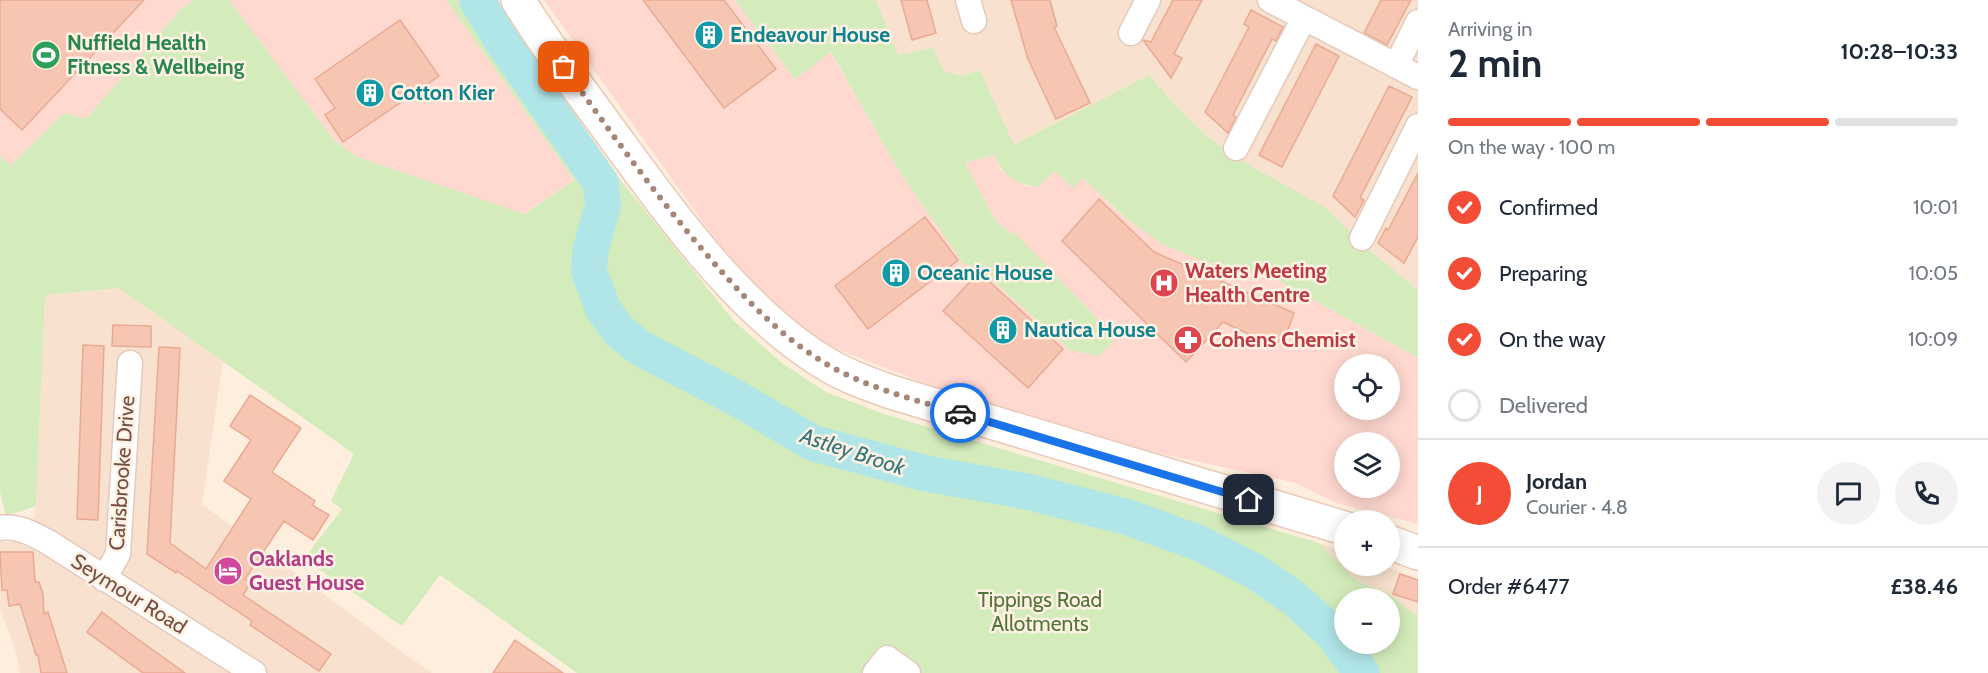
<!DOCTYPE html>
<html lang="en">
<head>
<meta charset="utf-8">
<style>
	:root { --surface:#fff; --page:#f2f2f3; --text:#1f2937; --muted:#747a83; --line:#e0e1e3; --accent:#f34d37 }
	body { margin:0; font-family:Cabin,sans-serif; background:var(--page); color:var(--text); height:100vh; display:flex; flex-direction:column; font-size:22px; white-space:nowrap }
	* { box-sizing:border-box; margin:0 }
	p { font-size:20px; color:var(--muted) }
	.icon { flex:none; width:33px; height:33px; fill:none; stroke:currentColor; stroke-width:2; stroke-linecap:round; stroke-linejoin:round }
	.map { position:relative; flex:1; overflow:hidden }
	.drawer { display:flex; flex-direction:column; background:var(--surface); width:570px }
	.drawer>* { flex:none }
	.controls { position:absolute; left:1334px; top:354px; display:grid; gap:12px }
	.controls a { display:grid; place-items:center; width:66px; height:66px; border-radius:50%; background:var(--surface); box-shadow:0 3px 15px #0003; font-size:30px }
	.pin { position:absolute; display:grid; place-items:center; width:51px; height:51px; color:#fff; margin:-26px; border-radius:12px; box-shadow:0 3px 9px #0006 }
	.courier { position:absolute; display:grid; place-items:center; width:60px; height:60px; margin:-30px; border:4px solid #1a73e8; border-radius:50%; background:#fff; color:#222; box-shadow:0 2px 8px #0007 }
	.head em { font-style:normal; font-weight:700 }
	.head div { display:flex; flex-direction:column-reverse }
	.head { display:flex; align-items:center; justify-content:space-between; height:102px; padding:0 30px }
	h1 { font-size:39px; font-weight:700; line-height:45px }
	.bar { display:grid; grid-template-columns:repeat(4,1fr); gap:9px 6px; align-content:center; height:72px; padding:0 30px }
	.bar i { height:8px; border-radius:4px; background:var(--line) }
	.bar .active { background:var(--accent) }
	.bar p { grid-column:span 4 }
	.line { display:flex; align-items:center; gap:15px; padding:0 30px; border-top:2px solid var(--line) }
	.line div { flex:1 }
	.round { display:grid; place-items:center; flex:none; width:63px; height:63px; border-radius:32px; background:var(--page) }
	ol { padding:0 30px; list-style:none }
	li { display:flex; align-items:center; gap:18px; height:66px }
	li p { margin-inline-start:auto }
	li .icon { padding:6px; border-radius:50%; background:var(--accent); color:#fff; stroke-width:4 }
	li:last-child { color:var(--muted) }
	li i { width:33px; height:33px; border:3px solid var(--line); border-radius:50% }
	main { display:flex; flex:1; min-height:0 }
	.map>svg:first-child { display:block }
</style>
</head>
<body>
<main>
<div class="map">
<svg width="1418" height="673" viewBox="0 0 1418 673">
	<rect width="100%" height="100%" fill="#feeedd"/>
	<path fill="#f8e1ce" d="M 876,0 L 1418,0 L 1418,290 L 1361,243 L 1235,157 L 1207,136 L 1177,107 L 1149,75 L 1014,145 L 980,70 L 961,76 L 942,70 L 933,48 L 898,55 Z
		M 120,288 L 223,361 L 202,504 L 399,650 L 432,673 L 20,673 L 15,649 L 0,608 L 0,542 L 29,542 L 36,506 L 45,295 Z
		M 1319,543 L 1344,552 L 1344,566 L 1382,566 L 1418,578 L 1418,617 L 1390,595 L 1356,580 Z"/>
	<path fill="#ffd9d0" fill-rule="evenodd" d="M 0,0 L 194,0 L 181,9 L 86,119 L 64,113 L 11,165 L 0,156 Z
		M 228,0 L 446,0 L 574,180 L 524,214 L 357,157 L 334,140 Z
		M 544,0 L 735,0 L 795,79 L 830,51 L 899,171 L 979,268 L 1070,350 L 1039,259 L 1018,236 L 1002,227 L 992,214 L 965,163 L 994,155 L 1001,170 L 1026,186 L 1038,187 L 1055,171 L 1083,177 L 1126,219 L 1205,262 L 1269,275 L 1418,358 L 1418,524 L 1336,503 L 1296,483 L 1140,449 L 945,391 L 826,345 L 802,330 L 751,283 L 707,228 ZM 1344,364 L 1389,364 L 1389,410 L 1344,410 ZM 1344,442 L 1389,442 L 1389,488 L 1344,488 Z"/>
	<path fill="#d4ecbb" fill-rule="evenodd" d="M 194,0 L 229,0 L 334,140 L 357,157 L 525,214 L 574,180 L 446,0 L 497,0 L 506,19 L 553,96 L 733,320 L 782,363 L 826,392 L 884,414 L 1319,543 L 1356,580 L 1390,595 L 1418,617 L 1418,673 L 577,673 L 440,575 L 402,626 L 304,559 L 342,509 L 331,501 L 354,454 L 119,288 L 45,295 L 36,506 L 6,516 L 0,492 L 0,156 L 11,165 L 64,113 L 86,119 L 181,9 ZM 1344,598 L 1389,598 L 1389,644 L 1344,644 Z
		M 735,0 L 876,0 L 898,55 L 933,48 L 943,70 L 961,76 L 980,70 L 1014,145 L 1149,75 L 1177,107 L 1207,136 L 1235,157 L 1326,208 L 1361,243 L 1418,290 L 1418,358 L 1269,275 L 1205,262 L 1164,245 L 1127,219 L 1083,178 L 1073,188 L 1055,171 L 1038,187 C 1015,184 1004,177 994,155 L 965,163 L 992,214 L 1002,227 L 1018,236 L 1116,338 L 1099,356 L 1070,350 L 979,268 L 963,263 L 899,171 L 831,52 L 795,79 Z"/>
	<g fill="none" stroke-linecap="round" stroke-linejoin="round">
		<path stroke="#b1e6e8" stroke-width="36" d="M 477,0 L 502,41 L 601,183 L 603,205 L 590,252 L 589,271 L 603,309 L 619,331 L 640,348 L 738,399 L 813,443 L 924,473 L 1029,492 L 1127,517 L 1199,543 L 1254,571 L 1295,599 L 1331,632 L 1362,673"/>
	</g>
	<path fill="#f6c6b3" stroke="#e9aa92" stroke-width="1.5" d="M 0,0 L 144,0 L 22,130 L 0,109 Z
		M 643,0 L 724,0 L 776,69 L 724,108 Z
		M 901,0 L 927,0 L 936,33 L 912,40 Z
		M 1011,0 L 1050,0 L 1057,26 L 1054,27 L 1090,103 L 1056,119 L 1028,59 Z
		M 1173,0 L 1202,0 L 1174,54 L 1182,58 L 1171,78 L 1143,40 L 1151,42 Z
		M 1381,0 L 1411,0 L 1387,45 L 1364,33 Z
		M 1251,10 L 1283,27 L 1276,41 L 1272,39 L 1233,115 L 1236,117 L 1228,133 L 1205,112 L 1249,27 L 1244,24 Z
		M 400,20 L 439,76 L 343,142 L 325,115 L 335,108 L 315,79 Z
		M 1316,44 L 1339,56 L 1282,167 L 1259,155 Z
		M 1389,86 L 1412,97 L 1360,198 L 1364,200 L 1355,217 L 1333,196 Z
		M 1418,173 L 1418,237 L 1404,263 L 1378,243 L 1386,228 L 1388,230 Z
		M 1099,199 L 1154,252 L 1294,313 L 1288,330 L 1275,346 L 1223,322 L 1186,362 L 1062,241 Z
		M 925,217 L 958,260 L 868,329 L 835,286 Z
		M 979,272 L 1063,349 L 1028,388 L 943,311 Z
		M 113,325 L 151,326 L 151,347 L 112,346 Z
		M 83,345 L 104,346 L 98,520 L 77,519 Z
		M 159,347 L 180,348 L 170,543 L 206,569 L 251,499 L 224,481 L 251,440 L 230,426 L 250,395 L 301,428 L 272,472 L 315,501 L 312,505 L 329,515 L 313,540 L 284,521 L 245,579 L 251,583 L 243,595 L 331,654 L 319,671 L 250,625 L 252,621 L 177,571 L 176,573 L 147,554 Z
		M 0,552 L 33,552 L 35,582 L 39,582 L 43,594 L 44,614 L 48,612 L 67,673 L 41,673 L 38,655 L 36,655 L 20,604 L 9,606 L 7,590 L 2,590 Z
		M 1400,574 L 1418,580 L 1418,602 L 1393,594 Z
		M 102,612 L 132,635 L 185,673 L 143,673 L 87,632 Z
		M 515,640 L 563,673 L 493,673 Z"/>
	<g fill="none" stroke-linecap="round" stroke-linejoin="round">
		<g stroke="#e4cabc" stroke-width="27">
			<path id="street" d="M 968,0 L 974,21
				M 1270,0 L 1418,77
				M 1131,33 L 1148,0
				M 1396,66 L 1418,22
				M 1236,148 L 1304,18
				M 1362,238 L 1418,126
				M 0,528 C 18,525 33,534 48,542 L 254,673
				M 104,579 L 118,554 L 130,363
				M 875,673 L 887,658 L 908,673"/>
		</g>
		<g stroke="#eacab8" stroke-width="36">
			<path id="secondary" d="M 518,0 C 547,48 582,92 615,138 C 673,217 743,315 828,365 C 848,377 869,384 891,392 L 1344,528
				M 1389,542 L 1418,553"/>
		</g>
		<use href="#street" stroke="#fff" stroke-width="24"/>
		<use href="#secondary" stroke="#fff" stroke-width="33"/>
	</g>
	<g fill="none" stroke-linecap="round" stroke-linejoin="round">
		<path stroke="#a5877a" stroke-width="6" stroke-dasharray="0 10.8" d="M 564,67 C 608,129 652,190 701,248 C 739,292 777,335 828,365 C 868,388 915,400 960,413"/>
		<path stroke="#1a73e8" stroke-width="8" d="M 960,413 L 1249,500"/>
	</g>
	<defs>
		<g id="building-disc" transform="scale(1.5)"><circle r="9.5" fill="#0f9aa8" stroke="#fff2e5"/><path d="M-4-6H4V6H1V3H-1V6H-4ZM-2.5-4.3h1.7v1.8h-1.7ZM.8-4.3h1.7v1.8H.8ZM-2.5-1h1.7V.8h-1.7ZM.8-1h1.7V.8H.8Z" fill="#fff"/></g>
		<g id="stadium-disc" transform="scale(1.5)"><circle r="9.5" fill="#2e9e5b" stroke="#fff2e5"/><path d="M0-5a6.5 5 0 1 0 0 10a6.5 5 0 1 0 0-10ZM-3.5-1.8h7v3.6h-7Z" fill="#fff"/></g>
		<g id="hospital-disc" transform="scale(1.5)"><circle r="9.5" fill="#e0444e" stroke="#fff2e5"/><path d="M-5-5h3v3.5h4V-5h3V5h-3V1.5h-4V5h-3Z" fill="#fff"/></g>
		<g id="pharmacy-disc" transform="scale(1.5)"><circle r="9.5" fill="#e0444e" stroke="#fff2e5"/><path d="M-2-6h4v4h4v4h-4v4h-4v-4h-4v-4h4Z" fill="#fff"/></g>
		<g id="hotel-disc" transform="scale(1.5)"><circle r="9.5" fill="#d1479c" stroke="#fff2e5"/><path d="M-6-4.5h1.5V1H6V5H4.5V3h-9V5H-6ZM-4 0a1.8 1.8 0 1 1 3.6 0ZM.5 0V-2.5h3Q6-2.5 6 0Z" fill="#fff"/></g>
	</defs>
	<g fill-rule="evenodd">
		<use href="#building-disc" x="709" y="35"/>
		<use href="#stadium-disc" x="46" y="55"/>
		<use href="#building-disc" x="370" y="93"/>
		<use href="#building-disc" x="896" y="273"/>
		<use href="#hospital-disc" x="1164" y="283"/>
		<use href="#building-disc" x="1003" y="330"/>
		<use href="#pharmacy-disc" x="1188" y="340"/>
		<use href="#hotel-disc" x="228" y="571"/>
	</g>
	<g text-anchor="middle" stroke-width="5" stroke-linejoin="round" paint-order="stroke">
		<g font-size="21" font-weight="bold" fill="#0d838f" stroke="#fff2e5" text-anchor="start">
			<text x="730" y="42">Endeavour House</text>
			<text x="391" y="100">Cotton Kier</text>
			<text x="917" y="280">Oceanic House</text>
			<text x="1024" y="337">Nautica House</text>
		</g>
		<g font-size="21" font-weight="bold" fill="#27864d" stroke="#fff2e5" text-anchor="start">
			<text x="67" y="50">Nuffield Health<tspan x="67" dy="24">Fitness &amp; Wellbeing</tspan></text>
		</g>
		<g font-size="21" font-weight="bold" fill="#be3a42" stroke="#fff2e5" text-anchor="start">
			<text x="1185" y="278">Waters Meeting<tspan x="1185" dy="24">Health Centre</tspan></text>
			<text x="1209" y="347">Cohens Chemist</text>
		</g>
		<g font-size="21" fill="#755044" stroke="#fff2e5">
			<text transform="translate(122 473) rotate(-86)" y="7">Carisbrooke Drive</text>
			<text transform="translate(129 594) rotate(32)" y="7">Seymour Road</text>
		</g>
		<g font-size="21" font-weight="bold" fill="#b23c85" stroke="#fff2e5" text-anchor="start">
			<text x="249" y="566">Oaklands<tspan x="249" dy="24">Guest House</tspan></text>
		</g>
		<g font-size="21" fill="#527639" stroke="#fff2e5">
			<text x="1040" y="607">Tippings Road<tspan x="1040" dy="24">Allotments</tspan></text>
		</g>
		<g font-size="22" font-style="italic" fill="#37787c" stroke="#fff2e5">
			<text transform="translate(853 451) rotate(18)" y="8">Astley Brook</text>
		</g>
	</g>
</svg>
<div class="controls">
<a><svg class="icon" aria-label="locate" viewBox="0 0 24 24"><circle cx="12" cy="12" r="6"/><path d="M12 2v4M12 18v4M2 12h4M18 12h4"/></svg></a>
<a><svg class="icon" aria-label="layers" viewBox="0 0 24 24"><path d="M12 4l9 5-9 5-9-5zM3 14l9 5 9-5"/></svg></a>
<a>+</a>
<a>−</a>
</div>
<div class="pin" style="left:564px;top:67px;background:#ea580c"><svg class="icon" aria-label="bag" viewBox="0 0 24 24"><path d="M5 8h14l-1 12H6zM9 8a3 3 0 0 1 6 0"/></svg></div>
<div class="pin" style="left:1249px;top:500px;background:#1f2937"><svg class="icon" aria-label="home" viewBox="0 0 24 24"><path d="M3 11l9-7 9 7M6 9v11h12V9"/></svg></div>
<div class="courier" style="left:960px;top:413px"><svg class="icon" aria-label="car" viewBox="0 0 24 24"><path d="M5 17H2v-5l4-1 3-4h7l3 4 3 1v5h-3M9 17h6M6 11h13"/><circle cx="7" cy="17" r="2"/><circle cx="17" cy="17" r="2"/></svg></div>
</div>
<section class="drawer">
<div class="head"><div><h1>2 min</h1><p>Arriving in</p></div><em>10:28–10:33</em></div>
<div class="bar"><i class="active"></i><i class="active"></i><i class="active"></i><i></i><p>On the way · 100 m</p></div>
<ol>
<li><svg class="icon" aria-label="check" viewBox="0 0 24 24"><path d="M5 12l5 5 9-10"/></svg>Confirmed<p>10:01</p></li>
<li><svg class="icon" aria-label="check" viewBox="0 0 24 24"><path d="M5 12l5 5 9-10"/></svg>Preparing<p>10:05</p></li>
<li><svg class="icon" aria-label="check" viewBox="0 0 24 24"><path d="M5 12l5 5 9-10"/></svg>On the way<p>10:09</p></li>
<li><i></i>Delivered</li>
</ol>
<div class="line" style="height:108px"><b class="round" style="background:var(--accent);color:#fff">J</b><div><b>Jordan</b><p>Courier · 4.8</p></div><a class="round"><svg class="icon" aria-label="chat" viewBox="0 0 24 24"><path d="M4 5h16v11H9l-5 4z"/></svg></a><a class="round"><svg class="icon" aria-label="phone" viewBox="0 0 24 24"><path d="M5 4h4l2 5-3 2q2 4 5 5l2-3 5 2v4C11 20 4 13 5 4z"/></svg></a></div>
<div class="line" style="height:78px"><div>Order #6477</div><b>£38.46</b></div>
</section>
</main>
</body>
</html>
